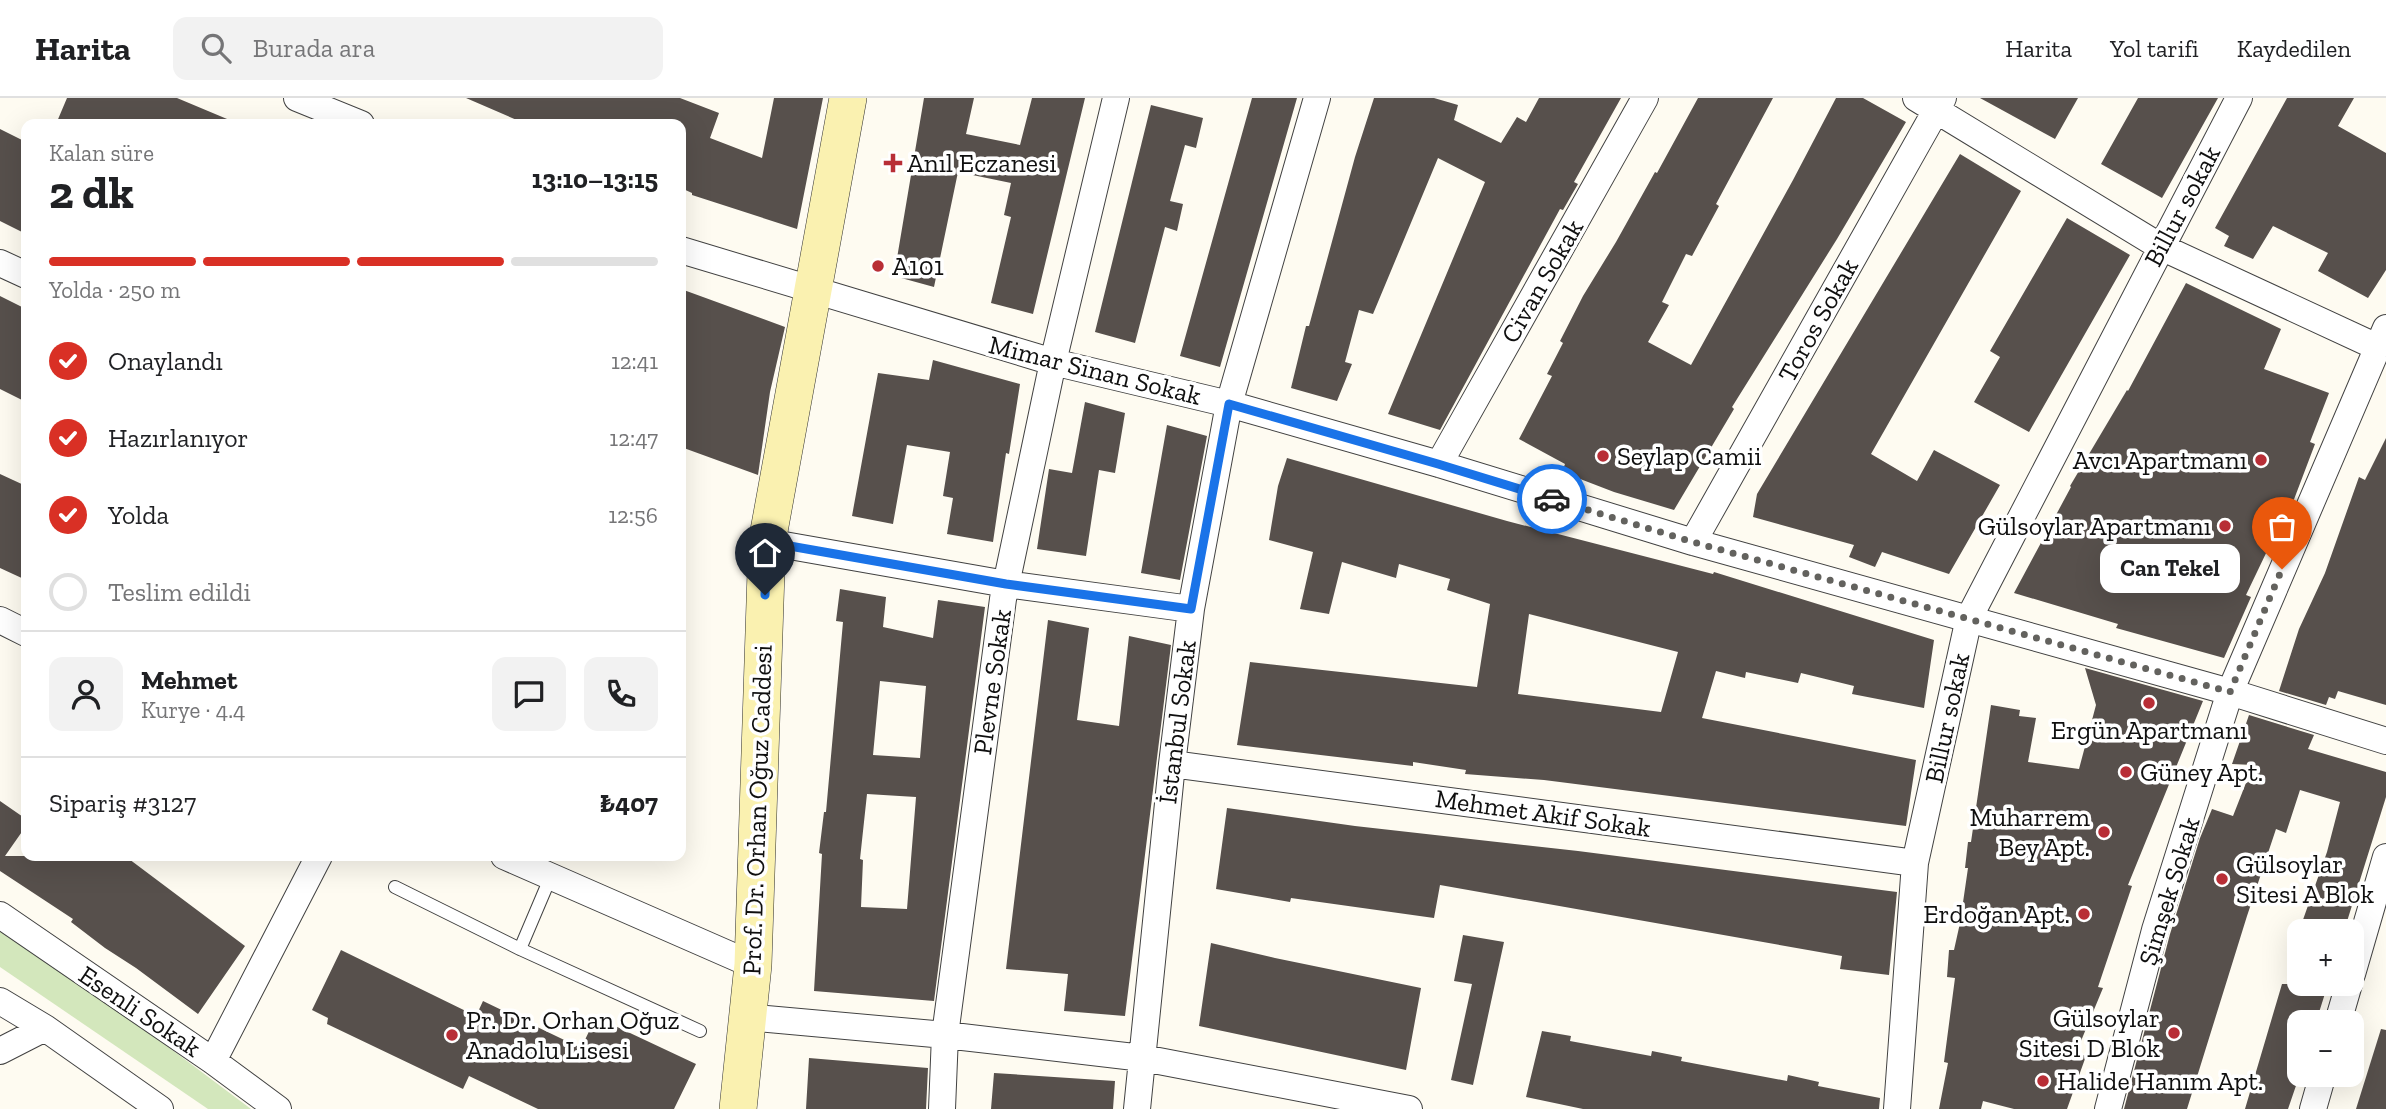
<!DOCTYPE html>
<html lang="tr">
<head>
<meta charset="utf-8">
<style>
	:root { --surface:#fff; --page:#f2f2f2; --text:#202124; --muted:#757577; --line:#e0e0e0; --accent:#d93025 }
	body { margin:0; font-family:"Zilla Slab",serif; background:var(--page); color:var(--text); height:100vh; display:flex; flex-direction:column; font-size:26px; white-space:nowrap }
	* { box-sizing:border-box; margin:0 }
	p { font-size:23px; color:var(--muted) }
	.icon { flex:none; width:38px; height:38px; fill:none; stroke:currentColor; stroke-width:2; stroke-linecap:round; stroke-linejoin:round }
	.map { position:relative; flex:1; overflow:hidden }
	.details { position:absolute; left:21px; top:21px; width:665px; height:742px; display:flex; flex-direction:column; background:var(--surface); border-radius:14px; box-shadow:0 7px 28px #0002 }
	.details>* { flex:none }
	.buttons { position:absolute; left:2287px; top:821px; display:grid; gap:14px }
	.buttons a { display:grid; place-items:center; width:77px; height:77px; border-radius:14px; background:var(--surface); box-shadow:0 7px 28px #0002; font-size:35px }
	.pin { position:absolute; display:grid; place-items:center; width:60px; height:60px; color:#fff; margin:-72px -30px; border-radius:50% 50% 50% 0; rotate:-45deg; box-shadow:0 0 7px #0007 }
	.pin .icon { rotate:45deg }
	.courier { position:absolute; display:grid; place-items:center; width:70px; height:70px; margin:-35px; border:5px solid #1a73e8; border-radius:50%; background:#fff; color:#222; box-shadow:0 2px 9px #0007 }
	.bubble { position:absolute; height:49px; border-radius:14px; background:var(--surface); box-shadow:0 7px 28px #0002; font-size:23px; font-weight:800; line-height:49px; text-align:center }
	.head em { font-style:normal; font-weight:800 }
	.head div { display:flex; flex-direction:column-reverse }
	.head { display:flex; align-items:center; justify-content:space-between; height:119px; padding:0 28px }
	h1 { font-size:46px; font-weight:800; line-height:52px }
	.bar { display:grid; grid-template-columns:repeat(4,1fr); gap:10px 7px; align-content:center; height:84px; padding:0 28px }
	.bar i { height:9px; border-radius:5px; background:var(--line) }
	.bar .active { background:var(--accent) }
	.bar p { grid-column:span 4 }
	.line { display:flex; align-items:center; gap:18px; padding:0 28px; border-top:2px solid var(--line) }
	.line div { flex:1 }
	.round { display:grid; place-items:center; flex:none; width:74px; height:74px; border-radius:14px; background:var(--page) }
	ol { padding:0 28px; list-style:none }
	li { display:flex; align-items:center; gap:21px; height:77px }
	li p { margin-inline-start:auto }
	li .icon { padding:7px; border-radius:50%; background:var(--accent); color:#fff; stroke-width:4 }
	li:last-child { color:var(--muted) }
	li i { width:38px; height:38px; border:4px solid var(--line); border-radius:50% }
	header { display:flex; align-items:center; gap:42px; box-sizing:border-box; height:98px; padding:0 35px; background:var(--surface); border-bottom:2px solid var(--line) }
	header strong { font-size:33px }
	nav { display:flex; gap:38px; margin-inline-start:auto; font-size:24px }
	.search { width:490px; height:63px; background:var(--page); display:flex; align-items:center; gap:18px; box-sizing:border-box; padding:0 24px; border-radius:14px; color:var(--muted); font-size:26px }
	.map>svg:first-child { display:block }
</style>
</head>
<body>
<header>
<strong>Harita</strong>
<div class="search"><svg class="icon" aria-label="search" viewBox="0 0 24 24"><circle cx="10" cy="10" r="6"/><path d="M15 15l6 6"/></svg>Burada ara</div>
<nav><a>Harita</a><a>Yol tarifi</a><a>Kaydedilen</a></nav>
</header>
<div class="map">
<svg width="2386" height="1011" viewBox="0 0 2386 1011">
	<rect width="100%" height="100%" fill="#fefbf1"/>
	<path fill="#d3e7bc" d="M 0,831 L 163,945 L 251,1011 L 208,1011 L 0,869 Z"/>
	<path fill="#57504c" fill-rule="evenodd" d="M 67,0 L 177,0 L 239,26 L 56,26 Z
		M 466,0 L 680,0 L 719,15 L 710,40 L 762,60 L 774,0 L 823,0 L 797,131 L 692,97 L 692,95 L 681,90 L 681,26 L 526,26 Z
		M 924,0 L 974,0 L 966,36 L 1020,47 L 1032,0 L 1085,0 L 1033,216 L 991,205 L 1011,119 L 1004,117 L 1011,85 L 958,74 L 934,189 L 894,178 Z
		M 1252,0 L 1297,0 L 1220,269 L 1180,258 Z
		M 1374,0 L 1434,0 L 1458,7 L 1454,22 L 1501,45 L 1517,19 L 1526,24 L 1539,0 L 1621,0 L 1574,84 L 1578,86 L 1563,112 L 1560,111 L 1440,332 L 1388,316 L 1485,84 L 1438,60 L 1373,216 L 1359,212 L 1345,264 L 1352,266 L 1337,303 L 1291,290 L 1306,228 L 1309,228 L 1355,59 Z
		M 1698,0 L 1773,0 L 1716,106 L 1719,108 L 1692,158 L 1686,156 L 1662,204 L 1669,207 L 1648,244 L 1691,267 L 1793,82 L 1836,0 L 1863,0 L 1906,24 L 1837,141 L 1732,309 L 1734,311 L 1674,412 L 1614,394 L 1562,374 L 1565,366 L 1519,341 L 1552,278 L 1547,276 L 1563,245 L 1560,243 L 1583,198 L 1616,144 L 1655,74 L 1657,75 Z
		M 1980,0 L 2078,0 L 2055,41 Z
		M 2138,0 L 2218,0 L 2162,100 L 2101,66 Z
		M 2287,0 L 2354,0 L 2338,28 L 2386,55 L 2386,172 L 2368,200 L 2318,173 L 2328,155 L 2273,128 L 2253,161 L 2224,148 L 2229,138 L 2215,130 Z
		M 1151,7 L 1203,20 L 1196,50 L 1185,47 L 1170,103 L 1183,106 L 1177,133 L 1165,129 L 1135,245 L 1095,234 Z
		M 0,31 L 26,44 L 26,136 L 0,123 Z
		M 1960,56 L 2021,93 L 1871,356 L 1917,383 L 1934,352 L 2000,387 L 1949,476 L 1882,454 L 1875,469 L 1849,459 L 1854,447 L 1753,419 L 1757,396 Z
		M 2067,120 L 2130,157 L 2029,334 L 1974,304 L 2000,259 L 1990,253 Z
		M 2186,185 L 2281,231 L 2264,271 L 2329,295 L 2310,344 L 2315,346 L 2293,404 L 2291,403 L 2246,497 L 2251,499 L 2224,560 L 2116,530 L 2118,526 L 2014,495 L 2071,389 L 2070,388 L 2127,292 L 2128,293 Z
		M 681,191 L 785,229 L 770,294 L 758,377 L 681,349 Z
		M 0,198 L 26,211 L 26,304 L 0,291 Z
		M 933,262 L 1020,286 L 1009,356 L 1006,355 L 993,444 L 947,436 L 953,400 L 943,398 L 950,354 L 907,347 L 893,426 L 852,418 L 878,275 L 929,282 Z
		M 1085,304 L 1125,315 L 1115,375 L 1099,372 L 1086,458 L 1037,451 L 1049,371 L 1072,375 Z
		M 1167,327 L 1207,338 L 1180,482 L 1141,475 Z
		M 2386,340 L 2386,607 L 2338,593 L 2335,601 L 2329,599 L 2326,607 L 2279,593 L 2299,531 L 2325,475 L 2359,379 L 2365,382 Z
		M 1287,360 L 1507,423 L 1713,476 L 1714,474 L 1934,542 L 1924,610 L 1852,596 L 1854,588 L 1801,575 L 1798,585 L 1746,574 L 1745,580 L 1716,573 L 1702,620 L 1916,662 L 1906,728 L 1544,682 L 1465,676 L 1466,672 L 1413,664 L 1413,668 L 1237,647 L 1250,564 L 1477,589 L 1490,506 L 1447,492 L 1450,481 L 1399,466 L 1396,480 L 1342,464 L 1329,516 L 1300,511 L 1313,454 L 1269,442 L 1278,388 ZM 1529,516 L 1678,554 L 1661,614 L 1518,596 Z
		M 0,376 L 26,388 L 26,482 L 0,470 Z
		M 840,491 L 886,499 L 883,529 L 933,540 L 938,502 L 985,509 L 934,903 L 814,893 L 822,756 L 819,755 L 824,714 L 826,714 L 843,524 L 836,523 ZM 880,583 L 926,588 L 920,660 L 873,657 ZM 867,696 L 916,699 L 907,811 L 861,809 L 863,762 L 860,761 Z
		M 1048,522 L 1089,530 L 1077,622 L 1119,628 L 1129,538 L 1171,547 L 1125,918 L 1064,913 L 1068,876 L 1006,871 Z
		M 2085,570 L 2203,603 L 2128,787 L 2132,788 L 2098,889 L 2103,890 L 2076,955 L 2086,958 L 2067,1011 L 2014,1011 L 1983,1003 L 1981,1011 L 1939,1011 L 1948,965 L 1944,964 L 1955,880 L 1947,879 L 1949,852 L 1954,852 L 1960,825 L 1968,770 L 1965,770 L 1968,744 L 1971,744 L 1991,607 L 2020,612 L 2019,618 L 2036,620 L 2028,664 L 2079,671 L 2096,607 Z
		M 2249,617 L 2314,637 L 2308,651 L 2386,674 L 2386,699 L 2344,833 L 2299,833 L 2327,754 L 2340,704 L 2300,692 L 2286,735 L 2276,731 L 2247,818 L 2187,1011 L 2124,1011 L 2170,836 L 2200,740 L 2212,711 L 2233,718 L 2253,667 L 2232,666 Z
		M 0,703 L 26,721 L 26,728 L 5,758 L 125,758 L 245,848 L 198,916 L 136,870 L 105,850 L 71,824 L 73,821 L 0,773 Z
		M 1227,710 L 1355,728 L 1578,753 L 1897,794 L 1889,877 L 1840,871 L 1842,858 L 1440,787 L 1434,820 L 1291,800 L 1290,804 L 1216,791 Z
		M 1463,837 L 1504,844 L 1473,987 L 1451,982 L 1472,886 L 1454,883 Z
		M 1211,845 L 1275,860 L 1421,890 L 1406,972 L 1199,928 Z
		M 341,852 L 476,918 L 483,903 L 581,950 L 596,919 L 696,966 L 674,1011 L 538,1011 L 469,978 L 463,991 L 327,926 L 328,920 L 312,912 Z
		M 2282,886 L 2328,886 L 2316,924 L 2300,924 L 2300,976 L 2288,1011 L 2245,1011 Z
		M 2381,931 L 2386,932 L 2386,1011 L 2356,1011 Z
		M 1542,933 L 1571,938 L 1570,943 L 1651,958 L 1652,953 L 1682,959 L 1681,963 L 1787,983 L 1788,977 L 1819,984 L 1818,988 L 1880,1000 L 1879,1011 L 1583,1011 L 1526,999 Z
		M 809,960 L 928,970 L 926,1011 L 806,1011 Z
		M 994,975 L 1115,983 L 1113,1011 L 991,1011 Z"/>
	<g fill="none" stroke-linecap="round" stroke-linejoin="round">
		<g stroke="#424242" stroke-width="14">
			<path id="lane" d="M 395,789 L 520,851 L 700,933
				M 520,851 L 551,778"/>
		</g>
		<g stroke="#424242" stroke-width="28">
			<path id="street" d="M 297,0 L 361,26
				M 1916,0 L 2161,149 L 2377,249
				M 681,152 L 1053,264 L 1229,306 L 1439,366 L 1693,444 L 2230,594 L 2386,643
				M 0,165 L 26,177
				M 1439,366 L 1645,0
				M 767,444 L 1006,486 L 1191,511
				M 1693,444 L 1943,0
				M 0,522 L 26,535
				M 1172,666 L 1915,765
				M 504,758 L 753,867
				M 0,817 L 213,963 L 278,1011
				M 2352,876 L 2386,759
				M 0,903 L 45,930 L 160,1011
				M 746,919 L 945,937 L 1143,960 L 1409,1011
				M 2338,924 L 2349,886
				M 0,953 L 45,930
				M 213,963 L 319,758
				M 942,1011 L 945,937 L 1003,501 L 1053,264 L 1116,0
				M 1137,1011 L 1172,666 L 1191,511 L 1229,306 L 1317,0
				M 1897,1011 L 1915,765 L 1969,520 L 2239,0
				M 2108,1011 L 2155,832 L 2230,594 L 2386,230
				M 2313,1011 L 2323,976"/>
		</g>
		<g stroke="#313131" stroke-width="38">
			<path id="secondary" d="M 738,1011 L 753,867 L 767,444 L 848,0"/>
		</g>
		<use href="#lane" stroke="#fff" stroke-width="12"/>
		<use href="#street" stroke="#fff" stroke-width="26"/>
		<use href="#secondary" stroke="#faf1b0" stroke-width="37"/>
	</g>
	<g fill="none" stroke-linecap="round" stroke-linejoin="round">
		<path stroke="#63625e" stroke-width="7" stroke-dasharray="0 12.6" d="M 1552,401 L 1693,444 L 2230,594 L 2282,471"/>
		<path stroke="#1a73e8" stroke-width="9" d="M 765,497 L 767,444 L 1006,486 L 1191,511 L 1229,306 L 1438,366 L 1552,401"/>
	</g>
	<g fill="#b82e36" stroke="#fff" stroke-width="2.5">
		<path d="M889.5 54.5h7v7h7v7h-7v7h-7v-7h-7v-7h7z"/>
		<circle cx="878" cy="168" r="7"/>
		<circle cx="1603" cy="358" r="7"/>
		<circle cx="2261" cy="362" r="7"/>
		<circle cx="2225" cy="428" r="7"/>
		<circle cx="2149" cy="605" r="7"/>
		<circle cx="2126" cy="674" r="7"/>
		<circle cx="2104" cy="734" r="7"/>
		<circle cx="2222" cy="781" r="7"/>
		<circle cx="2084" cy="816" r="7"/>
		<circle cx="2174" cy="935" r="7"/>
		<circle cx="452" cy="937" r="7"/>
		<circle cx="2043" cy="983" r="7"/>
	</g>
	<g text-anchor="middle" stroke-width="7" stroke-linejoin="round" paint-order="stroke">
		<g font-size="26" fill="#0f0f0f" stroke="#fff" text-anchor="start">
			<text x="907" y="74">Anıl Eczanesi</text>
			<text x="892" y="177">A101</text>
			<text x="1617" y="367">Seylap Camii</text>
			<text x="2247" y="371" text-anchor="end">Avcı Apartmanı</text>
			<text x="2211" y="437" text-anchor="end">Gülsoylar Apartmanı</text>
			<text x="2149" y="641" text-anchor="middle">Ergün Apartmanı</text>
			<text x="2140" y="683">Güney Apt.</text>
			<text x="2090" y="728" text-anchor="end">Muharrem<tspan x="2090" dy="30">Bey Apt.</tspan></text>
			<text x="2236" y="775">Gülsoylar<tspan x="2236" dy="30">Sitesi A Blok</tspan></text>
			<text x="2070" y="825" text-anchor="end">Erdoğan Apt.</text>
			<text x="2160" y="929" text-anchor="end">Gülsoylar<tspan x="2160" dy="30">Sitesi D Blok</tspan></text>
			<text x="466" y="931">Pr. Dr. Orhan Oğuz<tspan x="466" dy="30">Anadolu Lisesi</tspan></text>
			<text x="2057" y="992">Halide Hanım Apt.</text>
		</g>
		<g font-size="26" fill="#0f0f0f" stroke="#fff">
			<text transform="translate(2182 108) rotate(-62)" y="9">Billur sokak</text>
			<text transform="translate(1542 183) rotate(-60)" y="9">Civan Sokak</text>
			<text transform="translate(1818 222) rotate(-61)" y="9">Toros Sokak</text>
			<text transform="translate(1095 272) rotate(14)" y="9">Mimar Sinan Sokak</text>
			<text transform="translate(992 584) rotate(-82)" y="9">Plevne Sokak</text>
			<text transform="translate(1947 620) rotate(-78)" y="9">Billur sokak</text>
			<text transform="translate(1177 624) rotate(-83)" y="9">İstanbul Sokak</text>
			<text transform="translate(757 712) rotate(-88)" y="9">Prof. Dr. Orhan Oğuz Caddesi</text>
			<text transform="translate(1543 715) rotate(8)" y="9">Mehmet Akif Sokak</text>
			<text transform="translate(2169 793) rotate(-73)" y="9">Şimşek Sokak</text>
			<text transform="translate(140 913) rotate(34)" y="9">Esenli Sokak</text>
		</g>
	</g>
</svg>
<div class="buttons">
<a>+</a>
<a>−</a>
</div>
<div class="pin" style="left:2282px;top:471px;background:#ea580c"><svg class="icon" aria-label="bag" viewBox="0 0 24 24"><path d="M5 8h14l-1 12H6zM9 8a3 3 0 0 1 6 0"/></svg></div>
<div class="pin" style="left:765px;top:497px;background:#1f2937"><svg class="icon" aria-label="home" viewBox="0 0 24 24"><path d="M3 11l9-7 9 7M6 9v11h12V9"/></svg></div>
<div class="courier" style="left:1552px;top:401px"><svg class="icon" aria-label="car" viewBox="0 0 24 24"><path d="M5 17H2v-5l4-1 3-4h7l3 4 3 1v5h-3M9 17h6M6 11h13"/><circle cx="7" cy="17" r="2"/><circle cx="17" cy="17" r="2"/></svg></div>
<div class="bubble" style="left:2100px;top:446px;width:140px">Can Tekel</div>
<section class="details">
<div class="head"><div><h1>2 dk</h1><p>Kalan süre</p></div><em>13:10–13:15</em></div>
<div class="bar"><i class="active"></i><i class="active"></i><i class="active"></i><i></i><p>Yolda · 250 m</p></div>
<ol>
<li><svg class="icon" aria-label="check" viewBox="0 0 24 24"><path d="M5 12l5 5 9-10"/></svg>Onaylandı<p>12:41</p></li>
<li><svg class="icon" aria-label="check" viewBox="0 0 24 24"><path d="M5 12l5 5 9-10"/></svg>Hazırlanıyor<p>12:47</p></li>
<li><svg class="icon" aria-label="check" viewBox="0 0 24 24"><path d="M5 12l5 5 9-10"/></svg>Yolda<p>12:56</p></li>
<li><i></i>Teslim edildi</li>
</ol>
<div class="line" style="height:126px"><a class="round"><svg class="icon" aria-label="person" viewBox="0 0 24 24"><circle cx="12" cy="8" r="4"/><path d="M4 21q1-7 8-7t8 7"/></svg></a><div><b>Mehmet</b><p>Kurye · 4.4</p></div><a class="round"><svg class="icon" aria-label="chat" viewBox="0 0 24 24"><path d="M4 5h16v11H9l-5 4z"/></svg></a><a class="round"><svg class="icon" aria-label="phone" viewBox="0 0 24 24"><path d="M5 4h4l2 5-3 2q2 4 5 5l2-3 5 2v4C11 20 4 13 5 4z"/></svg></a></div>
<div class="line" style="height:91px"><div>Sipariş #3127</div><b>₺407</b></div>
</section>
</div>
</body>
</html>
